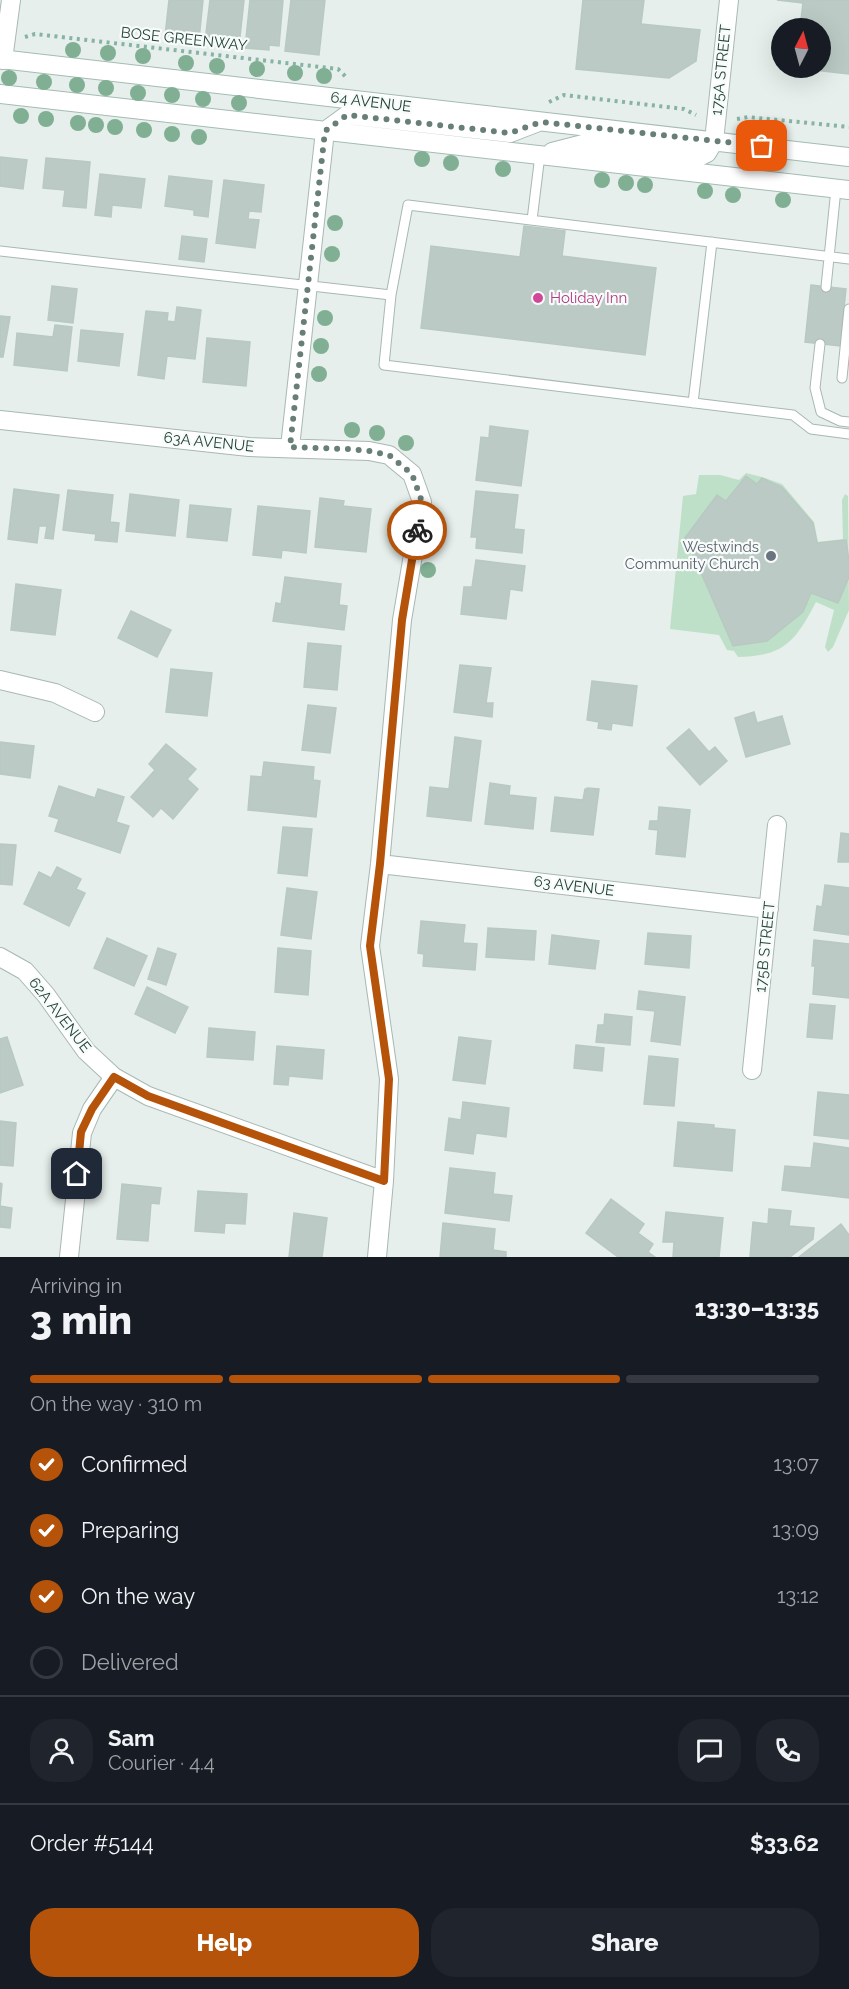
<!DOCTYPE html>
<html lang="en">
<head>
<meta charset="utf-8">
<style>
	:root { --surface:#171b24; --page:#20242c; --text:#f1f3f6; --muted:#9ea1a6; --line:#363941; --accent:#b45309 }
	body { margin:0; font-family:Raleway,sans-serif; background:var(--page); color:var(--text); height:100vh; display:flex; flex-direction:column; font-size:22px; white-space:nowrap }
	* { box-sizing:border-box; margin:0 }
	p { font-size:20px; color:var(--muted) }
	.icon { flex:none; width:33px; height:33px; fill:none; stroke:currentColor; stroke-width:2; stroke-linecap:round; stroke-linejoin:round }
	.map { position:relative; height:1257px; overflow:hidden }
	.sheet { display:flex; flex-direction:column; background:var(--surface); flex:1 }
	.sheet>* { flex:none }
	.needle { width:39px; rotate:6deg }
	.tools { position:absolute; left:771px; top:18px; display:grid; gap:12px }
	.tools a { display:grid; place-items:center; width:60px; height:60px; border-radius:50%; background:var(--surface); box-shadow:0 6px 24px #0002; font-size:30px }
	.pin { position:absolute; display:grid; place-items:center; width:51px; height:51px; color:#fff; margin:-26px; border-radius:12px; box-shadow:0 3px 9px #0006 }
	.courier { position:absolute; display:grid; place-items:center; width:60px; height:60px; margin:-30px; border:4px solid #b45309; border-radius:50%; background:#fff; color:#222; box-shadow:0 2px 8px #0007 }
	.summary em { font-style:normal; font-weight:800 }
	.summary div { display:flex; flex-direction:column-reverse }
	.summary { display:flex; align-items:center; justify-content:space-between; height:102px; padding:0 30px }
	h1 { font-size:39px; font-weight:800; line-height:45px }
	.bar { display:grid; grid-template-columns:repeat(4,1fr); gap:9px 6px; align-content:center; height:72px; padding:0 30px }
	.bar i { height:8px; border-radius:4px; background:var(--line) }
	.bar .current { background:var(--accent) }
	.bar p { grid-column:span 4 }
	.line { display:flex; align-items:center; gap:15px; padding:0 30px; border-top:2px solid var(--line) }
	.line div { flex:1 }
	.round { display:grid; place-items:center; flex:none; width:63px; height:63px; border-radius:24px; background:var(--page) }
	ol { padding:0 30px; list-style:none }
	li { display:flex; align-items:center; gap:18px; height:66px }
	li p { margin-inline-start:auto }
	li .icon { padding:6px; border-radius:50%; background:var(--accent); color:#fff; stroke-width:4 }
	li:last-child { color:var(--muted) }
	li i { width:33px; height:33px; border:3px solid var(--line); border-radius:50% }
	.action { display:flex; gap:12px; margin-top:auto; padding:12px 30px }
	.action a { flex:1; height:69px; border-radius:24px; background:var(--accent); color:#fff; font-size:24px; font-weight:800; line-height:69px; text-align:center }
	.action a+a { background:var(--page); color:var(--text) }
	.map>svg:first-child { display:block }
</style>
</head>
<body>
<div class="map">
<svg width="849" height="1257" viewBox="0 0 849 1257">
	<rect width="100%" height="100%" fill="#e6efeb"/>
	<path fill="#bfe0c8" d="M 746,473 L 762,477 L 782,484 L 814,522 L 818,542 L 843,539 L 842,500 L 845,494 L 848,496 L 849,610 L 833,647 L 828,652 L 825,647 L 834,610 L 816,602 C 795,642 784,656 738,657 L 734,651 L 727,650 L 719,635 L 670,629 L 683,496 L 696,494 L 699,475 L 720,475 L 739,480 Z"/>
	<path fill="#bbcac4" stroke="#b8c9c2" stroke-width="1.5" d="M 169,0 L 203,0 L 199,40 L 165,36 Z
		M 210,0 L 244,0 L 240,37 L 228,35 L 227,43 L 205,41 Z
		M 250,0 L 283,0 L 279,46 L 269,45 L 269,50 L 245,48 Z
		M 291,0 L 325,0 L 319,55 L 285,51 Z
		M 583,0 L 644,0 L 641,24 L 700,30 L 696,61 L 669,78 L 576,69 Z
		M 777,0 L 849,0 L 849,74 L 796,68 L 820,68 L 820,28 L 800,28 L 803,3 Z
		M 0,157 L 27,160 L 23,189 L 0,186 Z
		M 46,158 L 90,162 L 86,208 L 63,206 L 65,190 L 43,188 Z
		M 100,174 L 145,179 L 141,208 L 112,205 L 111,217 L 95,215 Z
		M 169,176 L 212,181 L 208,217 L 194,215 L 194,210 L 165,206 Z
		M 224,180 L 264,185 L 261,212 L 249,211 L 248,219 L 259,220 L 255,248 L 216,243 Z
		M 524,226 L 565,231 L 562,256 L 656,268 L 645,355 L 421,328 L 431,246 L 520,257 Z
		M 182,236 L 207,239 L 204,262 L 179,259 Z
		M 811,285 L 846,289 L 840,346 L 805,342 Z
		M 52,286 L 77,289 L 73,323 L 48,320 Z
		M 177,307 L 201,310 L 195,359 L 167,356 L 164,379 L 138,375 L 146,311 L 168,313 L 167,321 L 175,322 Z
		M 0,316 L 10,317 L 3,357 L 0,357 Z
		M 55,325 L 72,327 L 67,371 L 14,365 L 17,333 L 53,337 Z
		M 81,330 L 123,334 L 119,366 L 78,361 Z
		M 207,338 L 250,342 L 246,386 L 203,382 Z
		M 490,426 L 528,431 L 521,486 L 476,480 L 481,437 L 489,438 Z
		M 746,476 L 757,484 L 762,478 L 782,487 L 813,523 L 817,543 L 846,540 L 849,561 L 849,577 L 838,603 L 811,593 L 803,612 L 767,641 L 733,646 L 691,550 L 681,543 L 717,495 L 726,501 Z
		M 14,489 L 59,495 L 53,539 L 45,538 L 47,526 L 39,526 L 37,543 L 8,539 Z
		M 68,490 L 113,495 L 110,522 L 119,523 L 117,542 L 95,540 L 96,534 L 63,530 Z
		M 476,491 L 518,495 L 514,529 L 524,530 L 522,553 L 476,548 L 477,537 L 471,537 Z
		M 130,494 L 179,500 L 175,536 L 126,531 Z
		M 320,498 L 344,501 L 343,506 L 371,509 L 366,552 L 315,547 Z
		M 190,505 L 231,509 L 227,541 L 187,537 Z
		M 258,506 L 310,511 L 306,553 L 282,550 L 281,558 L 253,555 Z
		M 476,560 L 525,566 L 522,591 L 510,589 L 506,619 L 461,614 L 464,587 L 472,587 Z
		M 285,577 L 341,584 L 339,605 L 347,606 L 344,630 L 273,621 L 276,603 L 281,604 Z
		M 16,584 L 61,590 L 55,635 L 11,630 Z
		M 131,611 L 171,630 L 157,657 L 118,638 Z
		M 308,643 L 341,646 L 337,690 L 304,687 Z
		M 460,665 L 491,668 L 486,703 L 493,703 L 492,717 L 454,712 Z
		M 171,669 L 212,673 L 207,716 L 166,712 Z
		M 592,681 L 637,686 L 632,726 L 612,723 L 611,730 L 598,728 L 599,722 L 587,720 Z
		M 308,705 L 336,708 L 330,753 L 302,750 Z
		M 754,712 L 757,723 L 782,716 L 790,744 L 746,757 L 735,718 Z
		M 689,729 L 709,752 L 715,747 L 727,761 L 700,785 L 667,748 Z
		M 455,737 L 481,741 L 471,821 L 427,816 L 430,787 L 449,789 Z
		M 0,742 L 34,746 L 30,778 L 0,774 Z
		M 166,744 L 196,769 L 187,779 L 198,789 L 173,819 L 161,808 L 153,817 L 131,797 L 155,770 L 149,764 Z
		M 264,762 L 314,767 L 313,780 L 320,781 L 316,817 L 248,810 L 251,776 L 262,777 Z
		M 490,783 L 510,786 L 509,795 L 536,798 L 533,829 L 485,824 Z
		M 59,786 L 95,798 L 98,789 L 124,797 L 116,822 L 129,826 L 120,853 L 55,831 L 59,819 L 49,816 Z
		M 587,788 L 599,789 L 593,835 L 551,831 L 555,797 L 583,800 L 585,789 L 587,790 Z
		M 659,807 L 690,810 L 685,857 L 656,854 L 658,830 L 649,829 L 650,821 L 658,821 Z
		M 283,827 L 312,829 L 307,876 L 278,873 Z
		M 841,833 L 849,834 L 849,862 L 838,862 Z
		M 0,844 L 16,845 L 12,885 L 0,884 Z
		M 57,867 L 81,879 L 76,889 L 85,893 L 69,926 L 24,904 L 39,872 L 51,878 Z
		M 825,885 L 849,888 L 849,935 L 814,930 L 817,906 L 822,907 Z
		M 287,888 L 317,892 L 311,939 L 281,935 Z
		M 421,921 L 465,925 L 463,943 L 477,944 L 475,970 L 423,966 L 424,954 L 418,953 Z
		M 488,928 L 536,931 L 534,960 L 486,957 Z
		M 648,933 L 691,936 L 689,968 L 645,964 Z
		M 552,935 L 599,941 L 595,969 L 549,964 Z
		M 107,938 L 147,956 L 134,986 L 94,968 Z
		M 814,940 L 849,944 L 849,998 L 813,994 L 815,966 L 812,966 Z
		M 158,948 L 176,954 L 166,985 L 148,979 Z
		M 278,948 L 311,951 L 308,995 L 275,992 Z
		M 147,987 L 188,1007 L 175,1033 L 135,1014 Z
		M 639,991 L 685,997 L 680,1045 L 651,1041 L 655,1011 L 637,1009 Z
		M 810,1004 L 835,1006 L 832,1039 L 807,1037 Z
		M 605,1014 L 632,1017 L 630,1045 L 596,1042 L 598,1025 L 604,1025 Z
		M 209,1028 L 255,1032 L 253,1060 L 207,1057 Z
		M 7,1037 L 23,1085 L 0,1093 L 0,1039 Z
		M 459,1037 L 491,1041 L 485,1084 L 453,1080 Z
		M 576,1045 L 604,1048 L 602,1071 L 574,1068 Z
		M 277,1046 L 324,1050 L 322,1079 L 289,1076 L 288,1085 L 274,1084 Z
		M 649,1056 L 678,1059 L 674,1106 L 644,1104 Z
		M 818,1092 L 849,1095 L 849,1139 L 814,1135 Z
		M 463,1102 L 509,1108 L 506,1137 L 476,1133 L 473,1154 L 445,1150 L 449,1118 L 461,1120 Z
		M 0,1121 L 16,1123 L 13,1166 L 0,1165 Z
		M 678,1122 L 714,1125 L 714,1128 L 735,1130 L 732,1171 L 674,1166 Z
		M 814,1143 L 849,1148 L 849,1198 L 782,1190 L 785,1166 L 811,1168 Z
		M 450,1168 L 495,1173 L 493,1194 L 512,1196 L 509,1221 L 445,1213 Z
		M 0,1183 L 2,1184 L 0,1206 L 12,1208 L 10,1228 L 0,1227 Z
		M 122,1184 L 161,1188 L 159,1204 L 151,1203 L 148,1241 L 117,1239 Z
		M 198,1191 L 247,1194 L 245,1224 L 225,1223 L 224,1233 L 195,1231 Z
		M 611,1199 L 644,1224 L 638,1233 L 653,1244 L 648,1252 L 655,1257 L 618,1257 L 586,1233 Z
		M 769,1209 L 791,1211 L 789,1226 L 814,1228 L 813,1239 L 790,1257 L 750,1257 L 753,1222 L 768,1224 Z
		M 666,1212 L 723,1218 L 719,1257 L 673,1257 L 674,1242 L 663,1242 Z
		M 294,1213 L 327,1218 L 322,1257 L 289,1257 Z
		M 443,1223 L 495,1229 L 493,1250 L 506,1252 L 506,1257 L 440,1257 Z
		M 841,1224 L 849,1235 L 849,1257 L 799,1257 Z"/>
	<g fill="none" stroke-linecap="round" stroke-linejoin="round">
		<g stroke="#a8b8b2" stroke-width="11">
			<path id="lane" d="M 532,220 L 540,155
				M 0,251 L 391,295 L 384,365 L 793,415 L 811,429 L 849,434
				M 826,287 L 836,189
				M 391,295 L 408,205 L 849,259
				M 820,344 L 815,388 L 821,412 L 840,421 L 849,422
				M 842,378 L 849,309
				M 693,403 L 712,242"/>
		</g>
		<g stroke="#a8b8b2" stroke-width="20">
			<path id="street" d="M 3,60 L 11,0
				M 714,141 L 729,0
				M 0,420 L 249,447 L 369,451 L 389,455 L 412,474 L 422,502 L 402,620 L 380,864 L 370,946 L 389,1079 L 384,1181 L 377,1257
				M 290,447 L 325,131
				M 0,680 L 55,693 L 95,712
				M 380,864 L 769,909
				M 0,957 L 25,971 L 46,995 L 86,1051 L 114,1077 L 148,1096 L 384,1181
				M 752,1070 L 777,825
				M 69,1257 L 82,1133 L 92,1109 L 114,1077"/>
		</g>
		<g stroke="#a4bbb3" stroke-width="20">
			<path id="secondary" d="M 0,59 L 849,157
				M 0,94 L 849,190
				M 325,131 L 347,115 L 510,133 L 536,123
				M 552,152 L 587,143 L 701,156 L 707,153 L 714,141"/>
		</g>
		<path stroke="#86b3a5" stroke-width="4" stroke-dasharray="3 4.5" stroke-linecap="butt" d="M 25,37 L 35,34 L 338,69 L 347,78
			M 549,102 L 564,95 L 684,109 L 696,115
			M 737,119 L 748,117 L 849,127"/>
		<use href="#lane" stroke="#fff" stroke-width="9"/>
		<use href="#street" stroke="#fff" stroke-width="18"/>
		<use href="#secondary" stroke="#fff" stroke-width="18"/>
	</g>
	<g fill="#80af93">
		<circle cx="73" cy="50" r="8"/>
		<circle cx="108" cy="53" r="8"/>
		<circle cx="143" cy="56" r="8"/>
		<circle cx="186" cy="63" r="8"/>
		<circle cx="217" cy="66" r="8"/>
		<circle cx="257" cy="69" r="8"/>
		<circle cx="295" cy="73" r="8"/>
		<circle cx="324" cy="76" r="8"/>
		<circle cx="9" cy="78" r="8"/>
		<circle cx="44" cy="82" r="8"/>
		<circle cx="77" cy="85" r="8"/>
		<circle cx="106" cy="88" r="8"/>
		<circle cx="138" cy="93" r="8"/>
		<circle cx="172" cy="95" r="8"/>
		<circle cx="203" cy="99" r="8"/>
		<circle cx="239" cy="103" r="8"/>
		<circle cx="21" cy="116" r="8"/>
		<circle cx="46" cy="119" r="8"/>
		<circle cx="78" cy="123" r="8"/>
		<circle cx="96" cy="125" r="8"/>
		<circle cx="115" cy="127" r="8"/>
		<circle cx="144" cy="130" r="8"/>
		<circle cx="172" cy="134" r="8"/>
		<circle cx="199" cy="137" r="8"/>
		<circle cx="422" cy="159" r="8"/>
		<circle cx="451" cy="163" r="8"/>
		<circle cx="503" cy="169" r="8"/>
		<circle cx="602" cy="180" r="8"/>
		<circle cx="626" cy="183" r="8"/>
		<circle cx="645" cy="185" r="8"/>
		<circle cx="705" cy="191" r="8"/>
		<circle cx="733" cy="195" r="8"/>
		<circle cx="783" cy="200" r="8"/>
		<circle cx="335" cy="223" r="8"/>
		<circle cx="332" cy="254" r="8"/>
		<circle cx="325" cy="318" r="8"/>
		<circle cx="321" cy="346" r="8"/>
		<circle cx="319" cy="374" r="8"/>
		<circle cx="352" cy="430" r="8"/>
		<circle cx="377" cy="433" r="8"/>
		<circle cx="406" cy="443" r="8"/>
		<circle cx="433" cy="517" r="8"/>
		<circle cx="431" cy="544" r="8"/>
		<circle cx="428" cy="570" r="8"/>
	</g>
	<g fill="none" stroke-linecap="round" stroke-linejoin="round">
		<path stroke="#687f78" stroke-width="6" stroke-dasharray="0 10.8" d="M 417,530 L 422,502 L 412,474 L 389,455 L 369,451 L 347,449 L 290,447 L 325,131 L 347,115 L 510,133 L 541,122 L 762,146"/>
		<path stroke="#b45309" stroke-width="8" d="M 77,1174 L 81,1132 L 92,1109 L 114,1077 L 148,1096 L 384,1181 L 389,1079 L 370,946 L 380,864 L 402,620 L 417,530"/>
	</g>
	<circle fill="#d1479c" stroke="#f7fbf9" stroke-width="2" cx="538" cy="298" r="6"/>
	<circle fill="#6b7280" stroke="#f7fbf9" stroke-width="2" cx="771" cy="556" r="6"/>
	<g text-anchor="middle" stroke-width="4.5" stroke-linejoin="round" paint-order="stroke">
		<g font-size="15" fill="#24423a" stroke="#f7fbf9">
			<text transform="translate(184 39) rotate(6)" y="5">BOSE GREENWAY</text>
			<text transform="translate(721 70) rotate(-84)" y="5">175A STREET</text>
			<text transform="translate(371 102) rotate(7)" y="5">64 AVENUE</text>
			<text transform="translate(209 442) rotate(6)" y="5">63A AVENUE</text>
			<text transform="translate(574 886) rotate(7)" y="5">63 AVENUE</text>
			<text transform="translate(765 947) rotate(-84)" y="5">175B STREET</text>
			<text transform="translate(60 1015) rotate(52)" y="5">62A AVENUE</text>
		</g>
		<g font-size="15" fill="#b23c85" stroke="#f7fbf9" text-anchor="start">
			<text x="550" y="303">Holiday Inn</text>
		</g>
		<g font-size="15" fill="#5b616d" stroke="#f7fbf9" text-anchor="end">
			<text x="759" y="552">Westwinds<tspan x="759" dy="17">Community Church</tspan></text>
		</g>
	</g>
</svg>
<div class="tools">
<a><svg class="needle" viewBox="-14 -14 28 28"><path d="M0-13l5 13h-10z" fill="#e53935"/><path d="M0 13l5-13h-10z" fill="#9ea1a6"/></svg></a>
</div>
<div class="pin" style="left:762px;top:146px;background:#ea580c"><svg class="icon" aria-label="bag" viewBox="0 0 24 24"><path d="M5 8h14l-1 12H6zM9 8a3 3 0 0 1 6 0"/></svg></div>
<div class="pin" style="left:77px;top:1174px;background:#1f2937"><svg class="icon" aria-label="home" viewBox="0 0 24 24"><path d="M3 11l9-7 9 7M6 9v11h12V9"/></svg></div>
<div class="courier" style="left:417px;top:530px"><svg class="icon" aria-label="bike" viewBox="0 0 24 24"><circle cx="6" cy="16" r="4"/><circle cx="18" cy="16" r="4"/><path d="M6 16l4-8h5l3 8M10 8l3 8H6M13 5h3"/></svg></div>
</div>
<section class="sheet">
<div class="summary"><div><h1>3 min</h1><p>Arriving in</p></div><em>13:30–13:35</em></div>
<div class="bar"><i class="current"></i><i class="current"></i><i class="current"></i><i></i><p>On the way · 310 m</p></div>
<ol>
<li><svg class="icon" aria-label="check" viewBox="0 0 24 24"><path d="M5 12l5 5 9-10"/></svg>Confirmed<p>13:07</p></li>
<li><svg class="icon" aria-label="check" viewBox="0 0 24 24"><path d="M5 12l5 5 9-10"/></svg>Preparing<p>13:09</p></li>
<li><svg class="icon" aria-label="check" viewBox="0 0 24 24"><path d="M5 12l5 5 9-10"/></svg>On the way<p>13:12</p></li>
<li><i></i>Delivered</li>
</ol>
<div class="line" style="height:108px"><a class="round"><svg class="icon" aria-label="person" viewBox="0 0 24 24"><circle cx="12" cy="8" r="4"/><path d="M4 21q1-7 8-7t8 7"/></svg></a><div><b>Sam</b><p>Courier · 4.4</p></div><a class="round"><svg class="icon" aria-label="chat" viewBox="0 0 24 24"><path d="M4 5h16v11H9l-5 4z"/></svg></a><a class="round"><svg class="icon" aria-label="phone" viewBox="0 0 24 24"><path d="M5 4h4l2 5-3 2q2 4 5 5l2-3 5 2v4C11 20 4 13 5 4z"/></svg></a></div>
<div class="line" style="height:78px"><div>Order #5144</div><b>$33.62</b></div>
<div class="action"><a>Help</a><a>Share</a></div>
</section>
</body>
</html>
